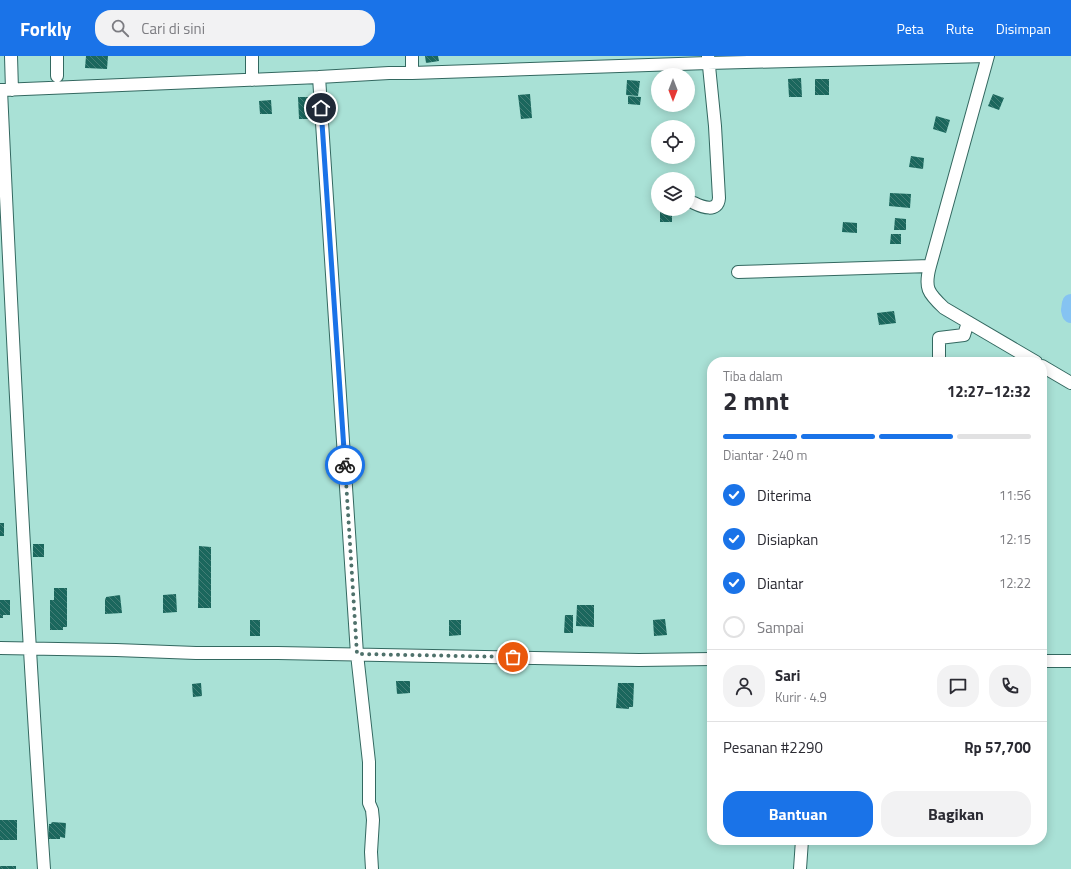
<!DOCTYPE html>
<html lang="id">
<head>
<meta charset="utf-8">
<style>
	:root { --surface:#fff; --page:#f2f2f3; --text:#2b2b33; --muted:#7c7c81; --line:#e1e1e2; --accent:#1a73e8 }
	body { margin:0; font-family:"Titillium Web",sans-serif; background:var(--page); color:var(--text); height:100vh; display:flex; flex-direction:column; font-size:15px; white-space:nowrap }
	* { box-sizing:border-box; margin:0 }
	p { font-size:13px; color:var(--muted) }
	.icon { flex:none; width:22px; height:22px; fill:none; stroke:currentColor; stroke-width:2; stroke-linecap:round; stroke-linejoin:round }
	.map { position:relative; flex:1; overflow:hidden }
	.side { position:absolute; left:707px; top:301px; width:340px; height:488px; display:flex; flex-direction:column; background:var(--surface); border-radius:16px; box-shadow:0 2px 10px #0003 }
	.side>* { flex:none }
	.needle { width:26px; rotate:180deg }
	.fabs { position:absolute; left:651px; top:12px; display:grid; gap:8px }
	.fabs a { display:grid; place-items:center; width:44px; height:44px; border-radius:50%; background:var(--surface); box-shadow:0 2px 10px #0003; font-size:20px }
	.pin { position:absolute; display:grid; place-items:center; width:34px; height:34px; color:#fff; margin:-17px; border:2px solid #fff; border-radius:50%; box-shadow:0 1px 4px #0007 }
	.courier { position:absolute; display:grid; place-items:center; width:40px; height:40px; margin:-20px; border:3px solid #1a73e8; border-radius:50%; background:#fff; color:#222; box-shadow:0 1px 5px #0007 }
	.headline em { font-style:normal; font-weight:700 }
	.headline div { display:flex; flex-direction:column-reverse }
	.headline { display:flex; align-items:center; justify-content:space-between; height:68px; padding:0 16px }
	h1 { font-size:26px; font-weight:700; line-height:30px }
	.bar { display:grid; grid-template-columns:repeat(4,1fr); gap:6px 4px; align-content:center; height:48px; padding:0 16px }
	.bar i { height:5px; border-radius:3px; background:var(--line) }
	.bar .current { background:var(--accent) }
	.bar p { grid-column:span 4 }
	.line { display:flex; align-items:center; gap:10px; padding:0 16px; border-top:1px solid var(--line) }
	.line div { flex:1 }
	.round { display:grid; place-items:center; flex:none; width:42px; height:42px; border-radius:16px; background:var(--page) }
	ol { padding:0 16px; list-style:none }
	li { display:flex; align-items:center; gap:12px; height:44px }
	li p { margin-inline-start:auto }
	li .icon { padding:4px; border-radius:50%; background:var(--accent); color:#fff; stroke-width:4 }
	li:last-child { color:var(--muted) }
	li i { width:22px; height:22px; border:2px solid var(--line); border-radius:50% }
	.cta { display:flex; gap:8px; margin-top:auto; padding:8px 16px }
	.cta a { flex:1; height:46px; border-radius:16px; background:var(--accent); color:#fff; font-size:16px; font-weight:700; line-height:46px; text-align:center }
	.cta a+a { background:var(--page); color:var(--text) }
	header { display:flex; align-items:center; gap:24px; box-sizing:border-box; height:56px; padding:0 20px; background:var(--accent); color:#fff }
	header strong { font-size:19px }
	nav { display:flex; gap:22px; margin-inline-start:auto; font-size:14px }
	.search { width:280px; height:36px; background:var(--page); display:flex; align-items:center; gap:10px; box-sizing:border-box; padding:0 14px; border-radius:16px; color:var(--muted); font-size:15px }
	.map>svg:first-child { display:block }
</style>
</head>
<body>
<header>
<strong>Forkly</strong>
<div class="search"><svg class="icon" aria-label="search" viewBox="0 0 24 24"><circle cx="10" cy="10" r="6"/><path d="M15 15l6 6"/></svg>Cari di sini</div>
<nav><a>Peta</a><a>Rute</a><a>Disimpan</a></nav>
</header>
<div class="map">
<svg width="1071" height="813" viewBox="0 0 1071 813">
	<defs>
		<pattern id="building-back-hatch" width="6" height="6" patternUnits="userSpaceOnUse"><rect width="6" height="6" fill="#1b675d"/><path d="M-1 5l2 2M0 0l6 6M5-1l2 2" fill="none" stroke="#437e76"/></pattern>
	</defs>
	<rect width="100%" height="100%" fill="#a9e1d6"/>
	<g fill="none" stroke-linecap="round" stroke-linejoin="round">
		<path stroke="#85c3f2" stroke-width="18" d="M 1071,247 L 1070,254 L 1071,258"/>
	</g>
	<path fill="url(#building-back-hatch)" d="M 86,0 L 108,0 L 107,13 L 85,12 Z
		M 425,0 L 438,0 L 439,5 L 426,7 Z
		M 801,22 L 802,41 L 789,41 L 788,23 Z
		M 815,23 L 829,23 L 829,39 L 815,39 Z
		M 627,24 L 640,25 L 638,40 L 626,39 Z
		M 530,38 L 532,62 L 521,63 L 518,39 Z
		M 993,38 L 1004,42 L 999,54 L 988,50 Z
		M 628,40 L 641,41 L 640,49 L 628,48 Z
		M 298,41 L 308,41 L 309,63 L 299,63 Z
		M 271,44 L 272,58 L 260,58 L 259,45 Z
		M 936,60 L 950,64 L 946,77 L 933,73 Z
		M 911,100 L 924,102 L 923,113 L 909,111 Z
		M 890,137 L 911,138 L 910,152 L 889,150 Z
		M 660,153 L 672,153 L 672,166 L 660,166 Z
		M 895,162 L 906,163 L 906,174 L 894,174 Z
		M 843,166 L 857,167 L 857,177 L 842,176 Z
		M 891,178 L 901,178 L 901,188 L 890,188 Z
		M 894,255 L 896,267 L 879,269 L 877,257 Z
		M 0,467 L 4,467 L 4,480 L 0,480 Z
		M 33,488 L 44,488 L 44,501 L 33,501 Z
		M 199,490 L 211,491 L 211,552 L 198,552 Z
		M 54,532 L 67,532 L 67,571 L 63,571 L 63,574 L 50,574 L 50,544 L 54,544 Z
		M 176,538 L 177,556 L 163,557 L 163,539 Z
		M 120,539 L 122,557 L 105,558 L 105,543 L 106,542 L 106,541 Z
		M 0,544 L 10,544 L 10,559 L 3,559 L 3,562 L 0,562 Z
		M 577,549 L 594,549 L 594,571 L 576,570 Z
		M 565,559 L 573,559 L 573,577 L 564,577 Z
		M 665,563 L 667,579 L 654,580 L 653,564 Z
		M 250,564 L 260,564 L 260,580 L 250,580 Z
		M 449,564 L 461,564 L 461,579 L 449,580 Z
		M 396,625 L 410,625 L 410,637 L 397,638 Z
		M 201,627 L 202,640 L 193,641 L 192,628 Z
		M 618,627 L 634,627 L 633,651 L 629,651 L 629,653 L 616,652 Z
		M 0,764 L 17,764 L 17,784 L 0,784 Z
		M 52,766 L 66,767 L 65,782 L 60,781 L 60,783 L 48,783 L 49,768 L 51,768 Z
		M 0,810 L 16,810 L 16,813 L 0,813 Z"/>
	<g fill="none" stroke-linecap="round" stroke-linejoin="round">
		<g stroke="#336860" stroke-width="14">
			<path id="minor" d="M 11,0 L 12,34
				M 57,0 L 57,20
				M 412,0 L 412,17
				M 988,0 L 930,210 C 924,232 928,237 944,252 L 1036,306
				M 319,21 L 357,598 L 369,706 L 369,747 L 372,754 L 373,764 L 371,796 L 372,813
				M 252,24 L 252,0
				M 0,34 L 319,21 L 389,17 L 412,17 L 708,7 L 987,0
				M 1,34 C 13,294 26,554 44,813
				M 694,147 C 702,151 718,157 719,142 L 715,70 L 708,0
				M 738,216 L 930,210
				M 939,306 L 939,282 L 964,279 L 968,266
				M 1042,310 L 1071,327
				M 0,592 L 116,594 L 196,597 L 278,597 L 639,604 L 712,603
				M 1042,605 L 1071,605
				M 800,813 L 802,784"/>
		</g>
		<use href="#minor" stroke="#fff" stroke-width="12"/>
	</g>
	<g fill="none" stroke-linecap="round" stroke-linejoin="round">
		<path stroke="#4f716b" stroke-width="4" stroke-dasharray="0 7.2" d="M 345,409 L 357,598 L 513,601"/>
		<path stroke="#1a73e8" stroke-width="5" d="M 321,52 L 345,409"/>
	</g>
</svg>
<div class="fabs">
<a><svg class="needle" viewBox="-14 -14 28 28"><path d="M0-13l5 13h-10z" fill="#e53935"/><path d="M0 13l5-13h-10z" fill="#7c7c81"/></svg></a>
<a><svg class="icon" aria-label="locate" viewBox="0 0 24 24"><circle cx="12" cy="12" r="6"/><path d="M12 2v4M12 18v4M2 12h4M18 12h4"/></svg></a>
<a><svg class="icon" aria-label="layers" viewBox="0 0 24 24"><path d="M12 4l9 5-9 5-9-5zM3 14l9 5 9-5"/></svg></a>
</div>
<div class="pin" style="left:513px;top:601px;background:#ea580c"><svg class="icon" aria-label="bag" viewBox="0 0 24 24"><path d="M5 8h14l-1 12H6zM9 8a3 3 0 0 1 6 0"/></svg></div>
<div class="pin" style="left:321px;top:52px;background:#1f2937"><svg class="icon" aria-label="home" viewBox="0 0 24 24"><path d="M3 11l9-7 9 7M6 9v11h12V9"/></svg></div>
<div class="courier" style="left:345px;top:409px"><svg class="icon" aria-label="bike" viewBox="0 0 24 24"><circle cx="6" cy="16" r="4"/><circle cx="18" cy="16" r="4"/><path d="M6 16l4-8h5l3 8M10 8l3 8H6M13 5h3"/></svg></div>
<section class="side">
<div class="headline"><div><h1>2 mnt</h1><p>Tiba dalam</p></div><em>12:27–12:32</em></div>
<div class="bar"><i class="current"></i><i class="current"></i><i class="current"></i><i></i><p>Diantar · 240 m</p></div>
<ol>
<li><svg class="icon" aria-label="check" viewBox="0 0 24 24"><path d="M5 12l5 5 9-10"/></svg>Diterima<p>11:56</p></li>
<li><svg class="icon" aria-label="check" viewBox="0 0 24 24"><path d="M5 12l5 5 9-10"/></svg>Disiapkan<p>12:15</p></li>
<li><svg class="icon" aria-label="check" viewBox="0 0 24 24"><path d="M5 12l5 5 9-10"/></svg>Diantar<p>12:22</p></li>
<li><i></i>Sampai</li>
</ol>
<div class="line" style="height:72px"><a class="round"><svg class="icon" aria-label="person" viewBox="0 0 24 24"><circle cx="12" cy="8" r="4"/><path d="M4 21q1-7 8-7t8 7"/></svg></a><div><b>Sari</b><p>Kurir · 4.9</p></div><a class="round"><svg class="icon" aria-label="chat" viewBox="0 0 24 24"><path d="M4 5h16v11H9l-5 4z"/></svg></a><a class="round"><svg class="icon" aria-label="phone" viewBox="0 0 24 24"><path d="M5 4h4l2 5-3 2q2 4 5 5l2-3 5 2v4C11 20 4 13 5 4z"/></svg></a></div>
<div class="line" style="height:52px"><div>Pesanan #2290</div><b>Rp 57,700</b></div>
<div class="cta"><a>Bantuan</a><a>Bagikan</a></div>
</section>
</div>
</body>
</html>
